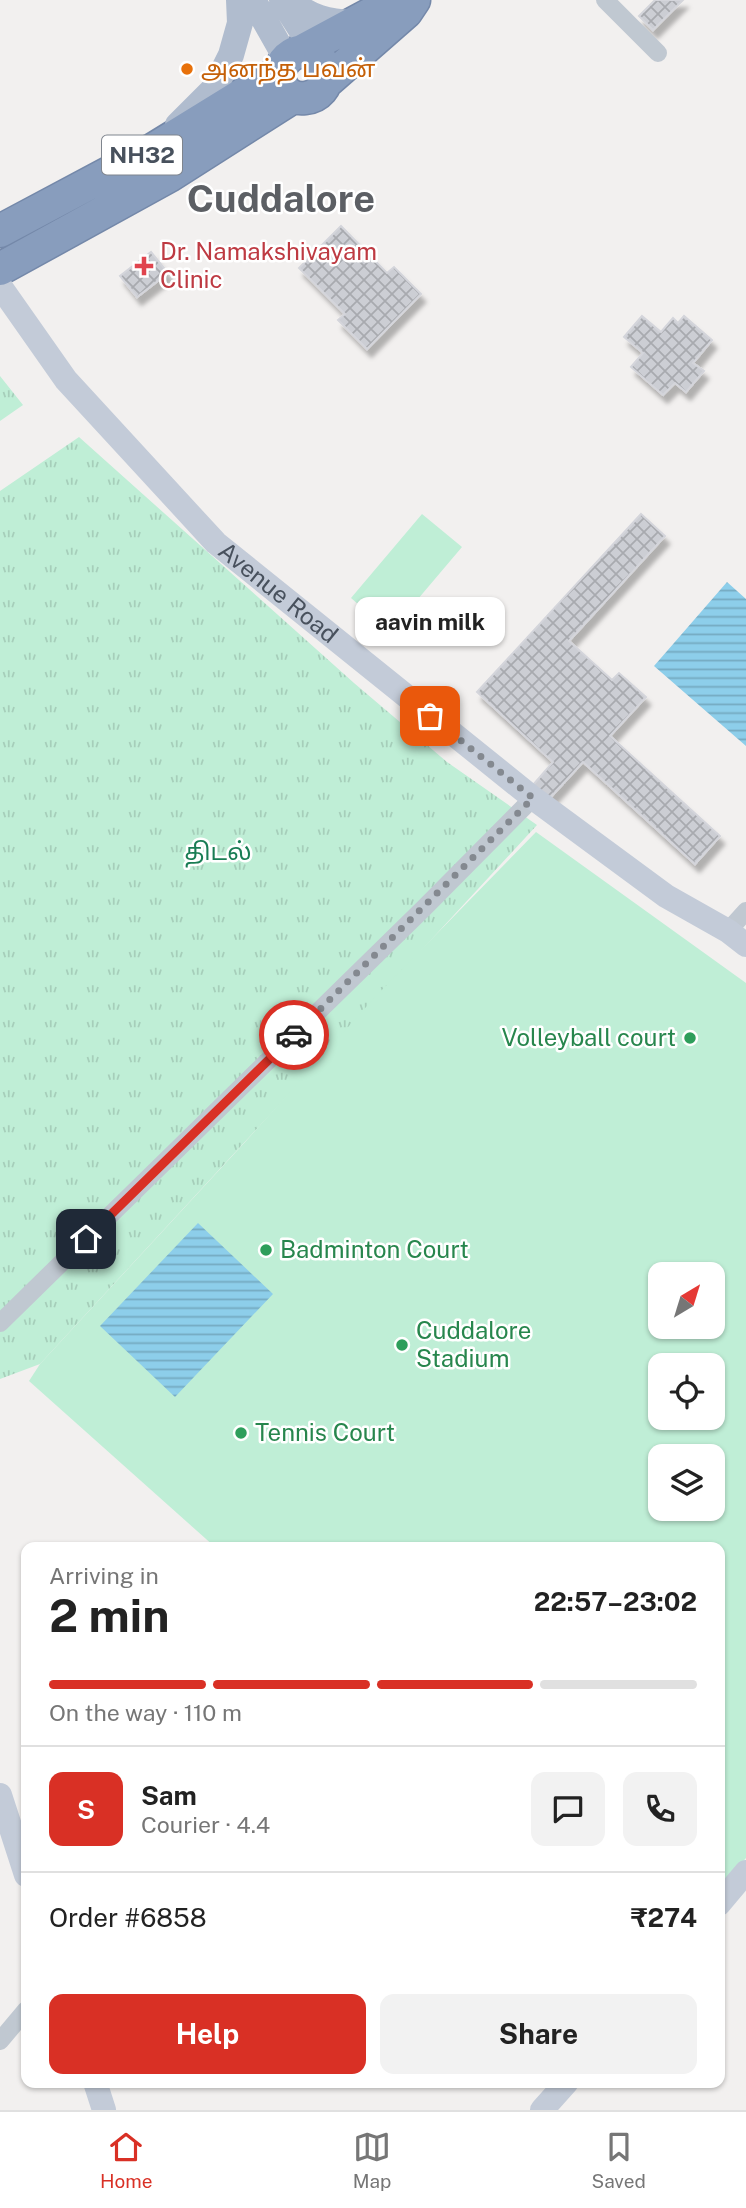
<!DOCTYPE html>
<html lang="en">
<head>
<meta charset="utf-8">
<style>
	:root { --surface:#fff; --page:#f2f2f2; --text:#222; --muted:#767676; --line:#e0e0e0; --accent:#d93025 }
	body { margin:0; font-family:"Public Sans","Noto Sans Tamil",sans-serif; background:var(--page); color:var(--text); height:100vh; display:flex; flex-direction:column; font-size:26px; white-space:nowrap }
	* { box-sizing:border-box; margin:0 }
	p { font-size:23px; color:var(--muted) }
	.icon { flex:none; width:38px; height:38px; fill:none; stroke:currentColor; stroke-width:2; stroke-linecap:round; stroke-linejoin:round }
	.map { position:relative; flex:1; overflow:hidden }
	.panel { position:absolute; left:21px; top:1542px; width:704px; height:546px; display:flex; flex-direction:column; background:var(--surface); border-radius:14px; box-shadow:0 2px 5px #0004 }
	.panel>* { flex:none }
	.needle { width:46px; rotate:38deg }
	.fabs { position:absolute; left:648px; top:1262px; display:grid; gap:14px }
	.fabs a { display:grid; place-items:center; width:77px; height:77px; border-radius:14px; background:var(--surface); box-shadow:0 2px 5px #0004; font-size:35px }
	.pin { position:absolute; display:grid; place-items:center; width:60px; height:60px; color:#fff; margin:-30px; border-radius:14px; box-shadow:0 4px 10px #0006 }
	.courier { position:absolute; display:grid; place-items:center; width:70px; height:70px; margin:-35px; border:5px solid #d93025; border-radius:50%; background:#fff; color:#222; box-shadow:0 2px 9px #0007 }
	.bubble { position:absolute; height:49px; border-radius:14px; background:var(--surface); box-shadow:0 2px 5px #0004; font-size:23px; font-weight:700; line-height:49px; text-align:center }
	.overview em { font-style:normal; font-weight:700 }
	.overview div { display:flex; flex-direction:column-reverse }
	.overview { display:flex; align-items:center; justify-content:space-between; height:119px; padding:0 28px }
	h1 { font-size:46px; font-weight:700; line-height:52px }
	.bar { display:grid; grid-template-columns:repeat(4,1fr); gap:10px 7px; align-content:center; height:84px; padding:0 28px }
	.bar i { height:9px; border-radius:5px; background:var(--line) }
	.bar .active { background:var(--accent) }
	.bar p { grid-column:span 4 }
	.line { display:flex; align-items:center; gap:18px; padding:0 28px; border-top:2px solid var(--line) }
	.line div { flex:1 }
	.round { display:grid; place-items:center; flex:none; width:74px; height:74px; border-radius:14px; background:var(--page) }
	.button { display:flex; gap:14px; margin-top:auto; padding:14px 28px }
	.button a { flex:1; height:80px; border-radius:14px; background:var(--accent); color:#fff; font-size:28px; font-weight:700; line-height:80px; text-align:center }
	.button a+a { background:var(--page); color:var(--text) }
	.menu { display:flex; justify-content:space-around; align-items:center; height:98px; border-top:2px solid var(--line); background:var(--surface); font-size:19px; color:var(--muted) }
	.menu a { display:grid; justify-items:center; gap:4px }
	.menu .active { color:var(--accent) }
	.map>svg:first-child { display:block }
</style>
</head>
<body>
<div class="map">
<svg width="746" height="2110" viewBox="0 0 746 2110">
	<defs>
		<pattern id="grass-tufts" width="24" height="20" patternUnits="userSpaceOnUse" patternTransform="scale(1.75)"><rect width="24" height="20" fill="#bfeed6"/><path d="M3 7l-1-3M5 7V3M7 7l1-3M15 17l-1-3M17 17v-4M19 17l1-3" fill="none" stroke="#a6ceba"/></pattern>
		<pattern id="water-rules" width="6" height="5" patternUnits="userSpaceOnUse" patternTransform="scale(1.75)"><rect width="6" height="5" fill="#8dceea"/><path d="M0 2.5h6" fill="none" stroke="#75aac1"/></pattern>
		<pattern id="building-cross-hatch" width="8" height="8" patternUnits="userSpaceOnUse" patternTransform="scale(1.75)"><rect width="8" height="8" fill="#ccced4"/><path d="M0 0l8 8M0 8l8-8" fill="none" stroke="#a8aaaf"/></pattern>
		<filter id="shadow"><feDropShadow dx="4.5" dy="8" stdDeviation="2" flood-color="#0004"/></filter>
	</defs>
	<rect width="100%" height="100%" fill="#f2f0ef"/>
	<path fill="url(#grass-tufts)" d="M 0,376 L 23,405 L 0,421 Z
		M 79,437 L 354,683 L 447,762 L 537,825 L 40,1364 L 0,1379 L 0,491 Z"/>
	<path fill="#bfeed6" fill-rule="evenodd" d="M 422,514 L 462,547 L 390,632 L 351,598 Z
		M 536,832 L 746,983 L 746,1858 L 719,1888 L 719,1547 L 215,1547 L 29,1381 L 40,1364 L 246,1141 L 375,997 ZM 660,1274 L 712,1274 L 712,1326 L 660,1326 ZM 660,1365 L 712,1365 L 712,1418 L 660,1418 ZM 660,1456 L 712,1456 L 712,1508 L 660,1508 Z"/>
	<path fill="url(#water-rules)" d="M 727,582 L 746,599 L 746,746 L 654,666 Z
		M 198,1223 L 273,1294 L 175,1397 L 100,1326 Z"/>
	<path fill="url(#building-cross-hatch)" stroke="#d4d5db" stroke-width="2" filter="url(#shadow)" d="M 655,0 L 683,0 L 653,30 L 639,16 Z
		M 341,226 L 387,273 L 394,267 L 421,294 L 367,349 L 338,320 L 345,314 L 299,268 Z
		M 151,252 L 168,273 L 137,297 L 120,276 Z
		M 642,316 L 661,332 L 673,318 L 678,323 L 684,316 L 712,340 L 693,363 L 704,371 L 686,392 L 675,383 L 663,395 L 631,367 L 643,353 L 624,337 Z
		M 641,514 L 665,536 L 569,641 L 612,680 L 619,673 L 646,697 L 610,736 L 720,836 L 695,864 L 583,762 L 549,799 L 533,785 L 553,762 L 477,692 Z"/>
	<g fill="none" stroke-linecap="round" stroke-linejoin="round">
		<g stroke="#7488a9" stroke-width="35">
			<path id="highway" d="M 300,52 L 397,0
				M 325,83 L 406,12 L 414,0
				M 0,231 L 154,149 L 279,72 C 284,57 297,47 312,54 C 319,58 324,63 325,71 C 333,102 279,112 279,72
				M 0,269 L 169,176 L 293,97"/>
		</g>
		<path stroke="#c0c8d1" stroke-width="18" d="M 605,0 L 658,53
			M 728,931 L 746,911
			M 0,1323 L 424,908 L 533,798
			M 0,2041 L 26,2010"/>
		<g stroke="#c3cbd8" stroke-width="24">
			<path id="s1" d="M 0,286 L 66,380 L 216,543 L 533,798 L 666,896 L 728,931 L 746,945"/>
			<path d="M 0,1795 L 26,1875"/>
			<path d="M 719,1904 L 746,1872"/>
			<path d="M 95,2082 L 104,2110"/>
			<path d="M 542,2110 L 567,2082"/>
		</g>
		<path stroke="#b0bcce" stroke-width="26" d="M 253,0 L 286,58
			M 282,0 L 321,61
			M 291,0 C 308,18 330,22 353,23
			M 178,125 L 214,89 L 231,55 L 240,23 L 239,0"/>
		<use href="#highway" stroke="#889dbd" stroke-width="32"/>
	</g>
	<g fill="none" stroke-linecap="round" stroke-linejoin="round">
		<path stroke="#848990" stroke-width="7" stroke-dasharray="0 12.6" d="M 294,1035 L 533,798 L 430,716"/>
		<path stroke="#d93025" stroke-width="9" d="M 86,1239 L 294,1035"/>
	</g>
	<circle fill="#e8710a" stroke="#fff" stroke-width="2.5" cx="187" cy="69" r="7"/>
	<path fill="#e0444e" stroke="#fff" stroke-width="2.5" d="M140.5 255.5h7v7h7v7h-7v7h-7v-7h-7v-7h7z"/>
	<g fill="#2e9e5b" stroke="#fff" stroke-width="2.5">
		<circle cx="690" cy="1038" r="7"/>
		<circle cx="266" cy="1250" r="7"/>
		<circle cx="402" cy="1345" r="7"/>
		<circle cx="241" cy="1433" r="7"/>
	</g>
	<g text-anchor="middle" stroke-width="5" stroke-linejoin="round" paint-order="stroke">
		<rect fill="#fff" stroke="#7f858e" stroke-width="2" x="102" y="135.5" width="80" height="39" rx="5"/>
		<g font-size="23" font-weight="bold" fill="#48515d">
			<text x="142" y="163">NH32</text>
		</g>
		<g font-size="24" fill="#c56008" stroke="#fff" text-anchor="start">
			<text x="201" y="77">அனந்த பவன்</text>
		</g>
		<g font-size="24" fill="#be3a42" stroke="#fff" text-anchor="start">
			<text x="160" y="260">Dr. Namakshivayam<tspan x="160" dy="28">Clinic</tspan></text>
		</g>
		<g font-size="24" fill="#48515d" stroke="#fff">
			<text dy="8" stroke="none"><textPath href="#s1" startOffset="416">Avenue Road</textPath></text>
		</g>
		<g font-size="24" fill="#197d54" stroke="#fff">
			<text x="218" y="860">திடல்</text>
		</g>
		<g font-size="24" fill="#27864d" stroke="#fff" text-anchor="start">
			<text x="676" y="1046" text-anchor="end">Volleyball court</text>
			<text x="280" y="1258">Badminton Court</text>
			<text x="416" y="1339">Cuddalore<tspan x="416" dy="28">Stadium</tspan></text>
			<text x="255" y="1441">Tennis Court</text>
		</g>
		<g font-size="38" font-weight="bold" fill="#5c5f64" stroke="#fff">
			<text x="281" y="212">Cuddalore</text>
		</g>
	</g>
</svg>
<div class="fabs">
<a><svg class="needle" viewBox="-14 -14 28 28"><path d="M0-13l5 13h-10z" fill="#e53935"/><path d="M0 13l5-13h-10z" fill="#767676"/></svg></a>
<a><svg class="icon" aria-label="locate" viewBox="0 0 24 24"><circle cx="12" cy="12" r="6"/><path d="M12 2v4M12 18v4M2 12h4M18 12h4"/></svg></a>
<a><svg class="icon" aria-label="layers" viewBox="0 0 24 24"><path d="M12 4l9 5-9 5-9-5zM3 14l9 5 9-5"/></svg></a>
</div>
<div class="pin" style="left:430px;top:716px;background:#ea580c"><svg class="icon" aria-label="bag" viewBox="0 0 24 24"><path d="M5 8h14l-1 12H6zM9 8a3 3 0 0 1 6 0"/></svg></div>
<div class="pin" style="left:86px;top:1239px;background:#1f2937"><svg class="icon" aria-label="home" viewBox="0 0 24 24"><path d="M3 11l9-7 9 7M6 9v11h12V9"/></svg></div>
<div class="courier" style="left:294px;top:1035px"><svg class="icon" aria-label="car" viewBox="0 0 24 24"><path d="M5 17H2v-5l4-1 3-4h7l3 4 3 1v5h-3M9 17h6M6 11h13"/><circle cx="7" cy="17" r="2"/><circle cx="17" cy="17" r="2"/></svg></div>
<div class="bubble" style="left:355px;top:597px;width:150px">aavin milk</div>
<section class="panel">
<div class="overview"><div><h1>2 min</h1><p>Arriving in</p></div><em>22:57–23:02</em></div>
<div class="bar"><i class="active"></i><i class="active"></i><i class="active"></i><i></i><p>On the way · 110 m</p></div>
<div class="line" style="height:126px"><b class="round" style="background:var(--accent);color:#fff">S</b><div><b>Sam</b><p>Courier · 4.4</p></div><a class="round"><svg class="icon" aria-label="chat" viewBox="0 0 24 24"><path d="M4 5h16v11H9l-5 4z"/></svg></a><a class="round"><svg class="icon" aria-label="phone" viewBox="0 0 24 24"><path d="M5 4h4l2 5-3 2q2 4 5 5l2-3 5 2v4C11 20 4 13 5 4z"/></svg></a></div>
<div class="line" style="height:91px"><div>Order #6858</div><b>₹274</b></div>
<div class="button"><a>Help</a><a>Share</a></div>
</section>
</div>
<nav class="menu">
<a class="active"><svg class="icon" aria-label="home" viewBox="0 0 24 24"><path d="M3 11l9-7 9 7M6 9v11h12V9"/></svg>Home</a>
<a><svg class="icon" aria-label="map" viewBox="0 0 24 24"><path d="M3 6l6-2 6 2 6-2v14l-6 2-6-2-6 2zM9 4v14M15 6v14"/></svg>Map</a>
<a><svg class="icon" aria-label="saved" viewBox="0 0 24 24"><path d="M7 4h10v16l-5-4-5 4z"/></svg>Saved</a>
</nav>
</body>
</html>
